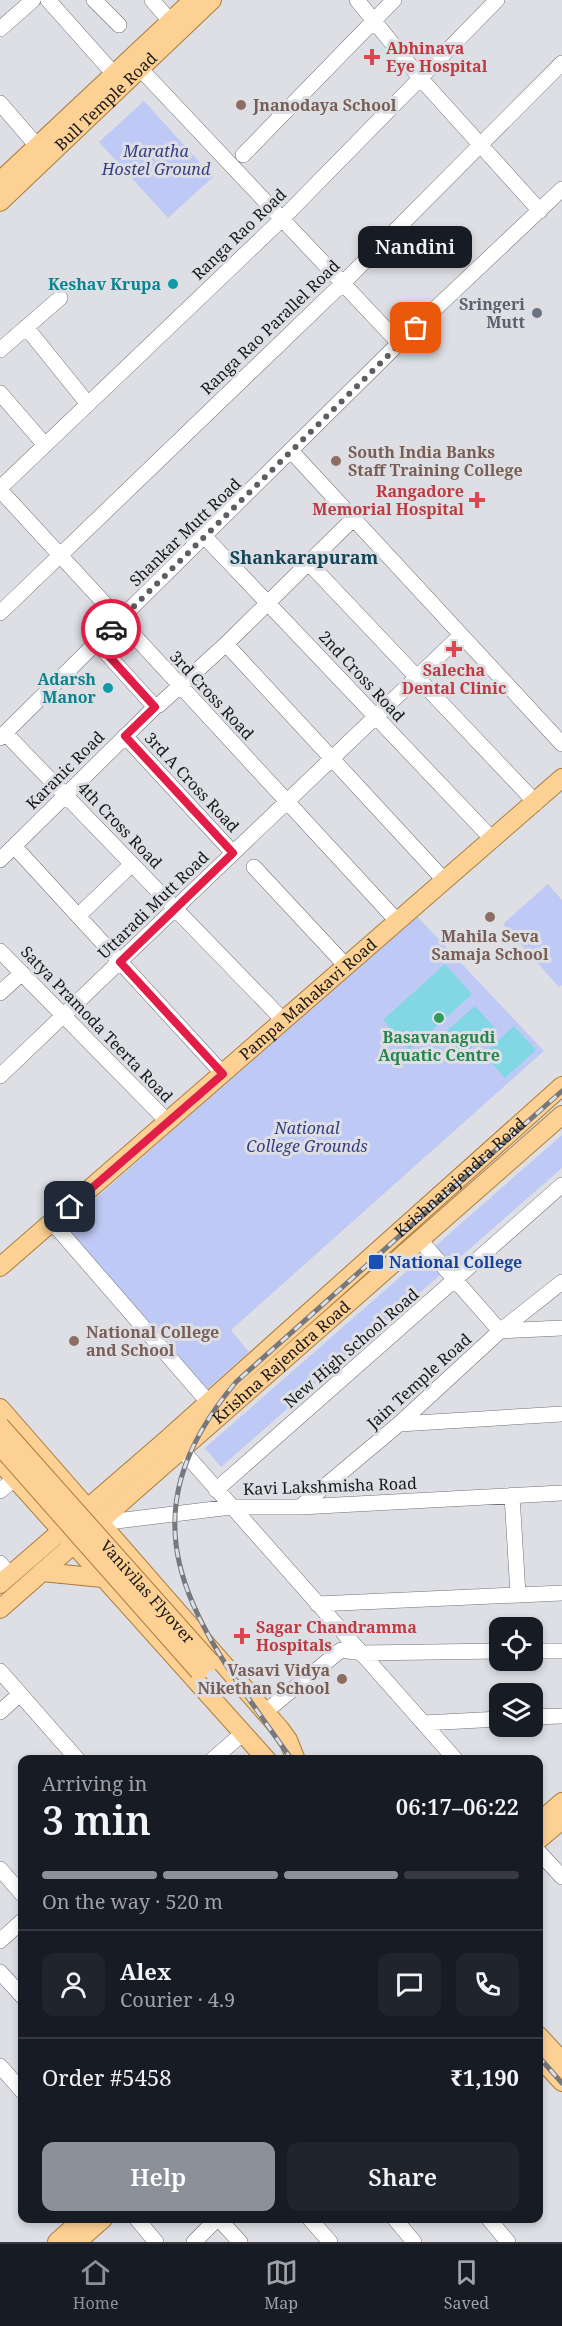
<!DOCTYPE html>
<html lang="en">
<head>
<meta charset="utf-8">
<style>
	:root { --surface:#171b24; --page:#20242c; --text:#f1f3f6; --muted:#9ea1a6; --line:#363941; --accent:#8c9099 }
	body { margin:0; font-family:"Noto Serif",serif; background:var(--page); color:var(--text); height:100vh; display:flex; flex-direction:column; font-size:22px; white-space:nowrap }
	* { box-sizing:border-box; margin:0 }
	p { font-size:20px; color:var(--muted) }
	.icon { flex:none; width:33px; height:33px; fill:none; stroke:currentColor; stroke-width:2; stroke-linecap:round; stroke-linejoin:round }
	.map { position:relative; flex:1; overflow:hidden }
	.panel { position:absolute; left:18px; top:1755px; width:525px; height:468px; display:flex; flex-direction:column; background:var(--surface); border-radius:12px; box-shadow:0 3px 9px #0003 }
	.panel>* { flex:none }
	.buttons { position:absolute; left:489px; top:1617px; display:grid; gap:12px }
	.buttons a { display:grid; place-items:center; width:54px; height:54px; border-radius:12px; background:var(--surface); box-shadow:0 3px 9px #0003; font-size:30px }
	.pin { position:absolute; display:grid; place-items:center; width:51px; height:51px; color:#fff; margin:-26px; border-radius:12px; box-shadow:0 3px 9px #0006 }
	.courier { position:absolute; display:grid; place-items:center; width:60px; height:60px; margin:-30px; border:4px solid #e11d48; border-radius:50%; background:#fff; color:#222; box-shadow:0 2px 8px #0007 }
	.bubble { position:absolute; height:42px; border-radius:12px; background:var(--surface); box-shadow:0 3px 9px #0003; font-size:20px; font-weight:600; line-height:42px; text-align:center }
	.headline em { font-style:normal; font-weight:600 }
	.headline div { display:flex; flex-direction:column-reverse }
	.headline { display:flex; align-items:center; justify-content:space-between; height:102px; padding:0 24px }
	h1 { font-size:39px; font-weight:600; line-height:45px }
	.bar { display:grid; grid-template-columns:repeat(4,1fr); gap:9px 6px; align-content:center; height:72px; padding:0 24px }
	.bar i { height:8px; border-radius:4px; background:var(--line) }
	.bar .selected { background:var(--accent) }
	.bar p { grid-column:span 4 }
	.line { display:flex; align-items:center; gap:15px; padding:0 24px; border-top:2px solid var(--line) }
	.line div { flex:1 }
	.round { display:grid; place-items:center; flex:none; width:63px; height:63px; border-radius:12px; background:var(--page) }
	.button { display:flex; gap:12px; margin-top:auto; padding:12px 24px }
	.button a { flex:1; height:69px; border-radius:12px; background:var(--accent); color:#fff; font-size:24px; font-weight:600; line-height:69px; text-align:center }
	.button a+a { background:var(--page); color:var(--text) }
	.tabs { display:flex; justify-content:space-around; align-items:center; height:84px; border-top:2px solid var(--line); background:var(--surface); font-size:16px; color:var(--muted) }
	.tabs a { display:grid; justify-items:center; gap:3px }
	.tabs .selected { color:var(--accent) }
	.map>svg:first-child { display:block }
</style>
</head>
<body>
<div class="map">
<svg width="562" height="2242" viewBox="0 0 562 2242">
	<rect width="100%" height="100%" fill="#dddfe4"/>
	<path fill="#bfc9f5" d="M 144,101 L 213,177 L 168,218 L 99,142 Z
		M 548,884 L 562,900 L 562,985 L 559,987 L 503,924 Z
		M 415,914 L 544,1051 L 231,1330 L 249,1352 L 198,1397 L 55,1235 Z
		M 562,1135 L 562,1168 L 221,1467 L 205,1448 Z"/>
	<path fill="#81d7e4" d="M 445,964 L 472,994 L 410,1050 L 383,1020 Z
		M 475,1006 L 494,1027 L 463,1055 L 444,1033 Z
		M 514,1026 L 536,1050 L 505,1078 L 484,1054 Z"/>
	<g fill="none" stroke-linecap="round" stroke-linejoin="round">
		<g stroke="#717277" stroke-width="16">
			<path id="minor" d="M 48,0 L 113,73
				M 94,0 L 119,25
				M 152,0 L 170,21
				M 357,0 L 421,79 L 540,211
				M 0,29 L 33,0
				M 132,60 L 399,343
				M 0,103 L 37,146
				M 243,155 L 394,0
				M 26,327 L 88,404
				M 0,350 L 60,298
				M 0,393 L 45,445
				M 292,452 L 562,744
				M 0,488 L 282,219 L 497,0
				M 0,490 L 398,922
				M 205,537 L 493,840
				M 307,561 L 536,803
				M 0,613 L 343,283 L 562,63
				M 226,644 L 445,881
				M 159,705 L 226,644 L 353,519
				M 5,733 L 284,1021
				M 125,736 L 233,853
				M 0,738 L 399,343 L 562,189
				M 14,846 L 223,1074
				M 0,860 L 155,707 L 97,643
				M 254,867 L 347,967
				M 78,916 L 132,864
				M 0,951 L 168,1122
				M 0,993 L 22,973
				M 0,1076 L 461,635
				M 52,1222 L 209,1403
				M 420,1240 L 500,1331 L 562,1328
				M 399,1424 L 562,1414
				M 174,1441 L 456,1760
				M 216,1490 L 562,1185
				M 0,1491 L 14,1479
				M 512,1495 L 518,1595
				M 300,1507 L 399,1424 L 500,1331 L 562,1282
				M 100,1523 L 231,1507 L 300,1507 L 562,1493
				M 0,1563 L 10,1575
				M 317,1604 L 562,1593
				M 532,1651 L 562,1651
				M 0,1671 L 78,1760
				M 0,1712 L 20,1694
				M 265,1712 L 341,1650 L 363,1653 L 500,1651
				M 532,1717 L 562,1716
				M 423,1723 L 500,1719
				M 212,1760 L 242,1734
				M 538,1851 L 562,1877
				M 0,1869 L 22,1894
				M 0,1941 L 22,1921
				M 0,1972 L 22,1996
				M 0,2066 L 22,2091
				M 136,2218 L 156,2242
				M 218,2218 L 240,2242
				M 309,2218 L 330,2242
				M 394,2218 L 414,2242
				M 488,2218 L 508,2242
				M 194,2242 L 218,2218"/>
		</g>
		<g stroke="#ab7c3b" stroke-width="20">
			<g id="major">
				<path d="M 0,181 L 193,0"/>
				<path id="s1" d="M 0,202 L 212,0"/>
				<path id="s2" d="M 0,1267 L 562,778"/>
				<path d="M 0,1408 L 280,1729 L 288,1740 L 296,1760"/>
				<path d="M 0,1462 L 267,1760"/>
				<path d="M 42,1572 L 103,1578"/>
				<path id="s3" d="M 0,1584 L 164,1442 L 562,1086"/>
				<path id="s4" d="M 0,1609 L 562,1115"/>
				<path d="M 538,1823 L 562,1802"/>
				<path d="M 538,1840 L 562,1820"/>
				<path d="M 538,2035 L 562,2061"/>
				<path d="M 538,2056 L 562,2082"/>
				<path d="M 57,2242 L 84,2218"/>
				<path d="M 77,2242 L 104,2218"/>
			</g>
		</g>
		<use href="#minor" stroke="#fff" stroke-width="15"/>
		<use href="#major" stroke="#fdd194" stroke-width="18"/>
		<g stroke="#77787c" stroke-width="5">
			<path id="rail" d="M 292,1760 C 200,1629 112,1529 236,1382 L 562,1091
				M 538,2056 L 562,2083"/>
		</g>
		<use href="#rail" stroke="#dddfe4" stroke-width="3" stroke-dasharray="9" stroke-linecap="butt"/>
		<g stroke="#ab7c3b" stroke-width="20" stroke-linecap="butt">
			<g id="major-bridge">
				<path id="s5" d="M 0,1426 L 210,1662"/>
				<path d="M 0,1446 L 199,1671"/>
			</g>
		</g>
		<use href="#major-bridge" stroke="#fdd194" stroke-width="18"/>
	</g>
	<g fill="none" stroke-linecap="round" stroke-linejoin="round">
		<path stroke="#5c5e61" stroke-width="6" stroke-dasharray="0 10.8" d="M 111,629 L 416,328"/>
		<path stroke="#e11d48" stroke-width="8" d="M 70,1207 L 223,1074 L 120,962 L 233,853 L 125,736 L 155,707 L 97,643 L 111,629"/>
	</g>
	<g fill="#e0444e" stroke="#dddfe4" stroke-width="2">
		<path d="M369 48h6v6h6v6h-6v6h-6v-6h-6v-6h6z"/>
		<path d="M474 491h6v6h6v6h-6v6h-6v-6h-6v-6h6z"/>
		<path d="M451 640h6v6h6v6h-6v6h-6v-6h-6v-6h6z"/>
		<path d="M239 1627h6v6h6v6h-6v6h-6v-6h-6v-6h6z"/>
	</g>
	<g fill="#8d6e63" stroke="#dddfe4" stroke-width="2">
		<circle cx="241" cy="105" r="6"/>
		<circle cx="336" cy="461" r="6"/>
		<circle cx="490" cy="917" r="6"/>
		<circle cx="74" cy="1341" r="6"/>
		<circle cx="342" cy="1679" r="6"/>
	</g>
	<g fill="#0f9aa8" stroke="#dddfe4" stroke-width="2">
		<circle cx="173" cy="284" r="6"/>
		<circle cx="108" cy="688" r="6"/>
	</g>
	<circle fill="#6b7280" stroke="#dddfe4" stroke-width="2" cx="537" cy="313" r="6"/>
	<circle fill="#2e9e5b" stroke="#dddfe4" stroke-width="2" cx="439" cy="1018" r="6"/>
	<rect fill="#1a4fb4" stroke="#dddfe4" stroke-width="2" x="368" y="1254" width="16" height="16" rx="3"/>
	<g text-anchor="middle" stroke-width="6" stroke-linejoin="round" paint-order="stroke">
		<g font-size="16" font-weight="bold" fill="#be3a42" stroke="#dddfe4" text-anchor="start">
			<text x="386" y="54">Abhinava<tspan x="386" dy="18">Eye Hospital</tspan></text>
			<text x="464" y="497" text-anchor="end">Rangadore<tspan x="464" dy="18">Memorial Hospital</tspan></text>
			<text x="454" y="676" text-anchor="middle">Salecha<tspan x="454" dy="18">Dental Clinic</tspan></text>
			<text x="256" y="1633">Sagar Chandramma<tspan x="256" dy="18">Hospitals</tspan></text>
		</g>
		<g font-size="16" fill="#17181a" stroke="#dddfe4">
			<text dy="6" stroke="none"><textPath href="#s1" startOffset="146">Bull Temple Road</textPath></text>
			<text transform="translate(239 234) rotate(-44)" y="6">Ranga Rao Road</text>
			<text transform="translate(270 327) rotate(-44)" y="6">Ranga Rao Parallel Road</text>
			<text transform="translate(185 532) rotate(-44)" y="6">Shankar Mutt Road</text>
			<text transform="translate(362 676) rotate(47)" y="6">2nd Cross Road</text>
			<text transform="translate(212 695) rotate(47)" y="6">3rd Cross Road</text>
			<text transform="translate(65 770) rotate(-45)" y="6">Karanic Road</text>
			<text transform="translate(192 782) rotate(47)" y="6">3rd A Cross Road</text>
			<text transform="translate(120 825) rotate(46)" y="6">4th Cross Road</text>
			<text transform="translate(153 905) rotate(-44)" y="6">Uttaradi Mutt Road</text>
			<text dy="6" stroke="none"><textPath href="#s2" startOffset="408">Pampa Mahakavi Road</textPath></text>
			<text transform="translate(97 1024) rotate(46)" y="6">Satya Pramoda Teerta Road</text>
			<text dy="6" stroke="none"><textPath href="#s3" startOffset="614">Krishnarajendra Road</textPath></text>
			<text transform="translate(351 1348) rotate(-41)" y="6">New High School Road</text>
			<text dy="6" stroke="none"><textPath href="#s4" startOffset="374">Krishna Rajendra Road</textPath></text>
			<text transform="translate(419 1381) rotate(-42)" y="6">Jain Temple Road</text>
			<text transform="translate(330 1486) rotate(-2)" y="6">Kavi Lakshmisha Road</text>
			<text dy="6" stroke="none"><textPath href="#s5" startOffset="222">Vanivilas Flyover</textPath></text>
		</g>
		<g font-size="16" font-weight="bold" fill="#785e54" stroke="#dddfe4" text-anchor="start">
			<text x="253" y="111">Jnanodaya School</text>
			<text x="348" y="458">South India Banks<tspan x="348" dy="18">Staff Training College</tspan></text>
			<text x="490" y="942" text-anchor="middle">Mahila Seva<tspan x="490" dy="18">Samaja School</tspan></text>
			<text x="86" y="1338">National College<tspan x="86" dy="18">and School</tspan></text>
			<text x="330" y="1676" text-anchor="end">Vasavi Vidya<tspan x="330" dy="18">Nikethan School</tspan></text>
		</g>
		<g font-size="16" font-style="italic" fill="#363e83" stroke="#dddfe4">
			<text x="156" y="157">Maratha<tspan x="156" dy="18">Hostel Ground</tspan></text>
			<text x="307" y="1134">National<tspan x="307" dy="18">College Grounds</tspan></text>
		</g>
		<g font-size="16" font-weight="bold" fill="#0d838f" stroke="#dddfe4" text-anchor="end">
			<text x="161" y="290">Keshav Krupa</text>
			<text x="96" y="685">Adarsh<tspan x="96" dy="18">Manor</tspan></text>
		</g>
		<g font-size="16" font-weight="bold" fill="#5b616d" stroke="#dddfe4" text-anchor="end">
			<text x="525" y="310">Sringeri<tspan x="525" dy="18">Mutt</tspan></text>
		</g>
		<g font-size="16" font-weight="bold" fill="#27864d" stroke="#dddfe4">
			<text x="439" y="1043">Basavanagudi<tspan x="439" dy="18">Aquatic Centre</tspan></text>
		</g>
		<g font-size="16" font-weight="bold" fill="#164399" stroke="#dddfe4" text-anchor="start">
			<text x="389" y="1268">National College</text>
		</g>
		<g font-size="18" font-weight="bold" fill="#144658" stroke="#dddfe4">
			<text x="304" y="564">Shankarapuram</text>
		</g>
	</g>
</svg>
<div class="buttons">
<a><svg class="icon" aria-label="locate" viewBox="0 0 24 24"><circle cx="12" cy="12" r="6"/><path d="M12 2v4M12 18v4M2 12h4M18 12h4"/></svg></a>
<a><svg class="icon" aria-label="layers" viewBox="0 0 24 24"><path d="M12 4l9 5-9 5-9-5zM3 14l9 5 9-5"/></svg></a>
</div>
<div class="pin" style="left:416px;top:328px;background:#ea580c"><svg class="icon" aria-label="bag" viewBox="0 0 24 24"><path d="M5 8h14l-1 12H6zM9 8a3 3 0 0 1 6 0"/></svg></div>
<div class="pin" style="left:70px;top:1207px;background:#1f2937"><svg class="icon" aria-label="home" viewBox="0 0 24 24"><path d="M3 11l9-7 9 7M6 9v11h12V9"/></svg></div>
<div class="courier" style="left:111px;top:629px"><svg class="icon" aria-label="car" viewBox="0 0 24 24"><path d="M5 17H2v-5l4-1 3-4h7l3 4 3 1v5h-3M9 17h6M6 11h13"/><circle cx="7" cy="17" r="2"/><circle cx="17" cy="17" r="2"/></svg></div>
<div class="bubble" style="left:358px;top:226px;width:114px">Nandini</div>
<section class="panel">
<div class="headline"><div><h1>3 min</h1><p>Arriving in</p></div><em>06:17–06:22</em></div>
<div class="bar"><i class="selected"></i><i class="selected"></i><i class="selected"></i><i></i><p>On the way · 520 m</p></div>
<div class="line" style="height:108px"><a class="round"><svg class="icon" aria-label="person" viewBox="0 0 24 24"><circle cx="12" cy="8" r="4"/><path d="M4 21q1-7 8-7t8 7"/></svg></a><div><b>Alex</b><p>Courier · 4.9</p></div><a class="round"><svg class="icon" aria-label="chat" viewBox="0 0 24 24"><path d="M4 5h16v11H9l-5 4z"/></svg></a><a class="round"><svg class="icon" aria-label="phone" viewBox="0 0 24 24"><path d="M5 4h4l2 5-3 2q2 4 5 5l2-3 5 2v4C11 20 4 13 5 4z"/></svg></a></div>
<div class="line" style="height:78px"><div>Order #5458</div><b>₹1,190</b></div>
<div class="button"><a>Help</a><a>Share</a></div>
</section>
</div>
<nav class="tabs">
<a class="selected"><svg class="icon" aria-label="home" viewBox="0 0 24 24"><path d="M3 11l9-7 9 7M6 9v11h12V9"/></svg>Home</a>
<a><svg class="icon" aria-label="map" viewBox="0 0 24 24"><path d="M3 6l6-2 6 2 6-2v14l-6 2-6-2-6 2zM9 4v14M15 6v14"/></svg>Map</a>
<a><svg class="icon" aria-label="saved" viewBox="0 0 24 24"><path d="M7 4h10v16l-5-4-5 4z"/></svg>Saved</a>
</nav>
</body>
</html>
